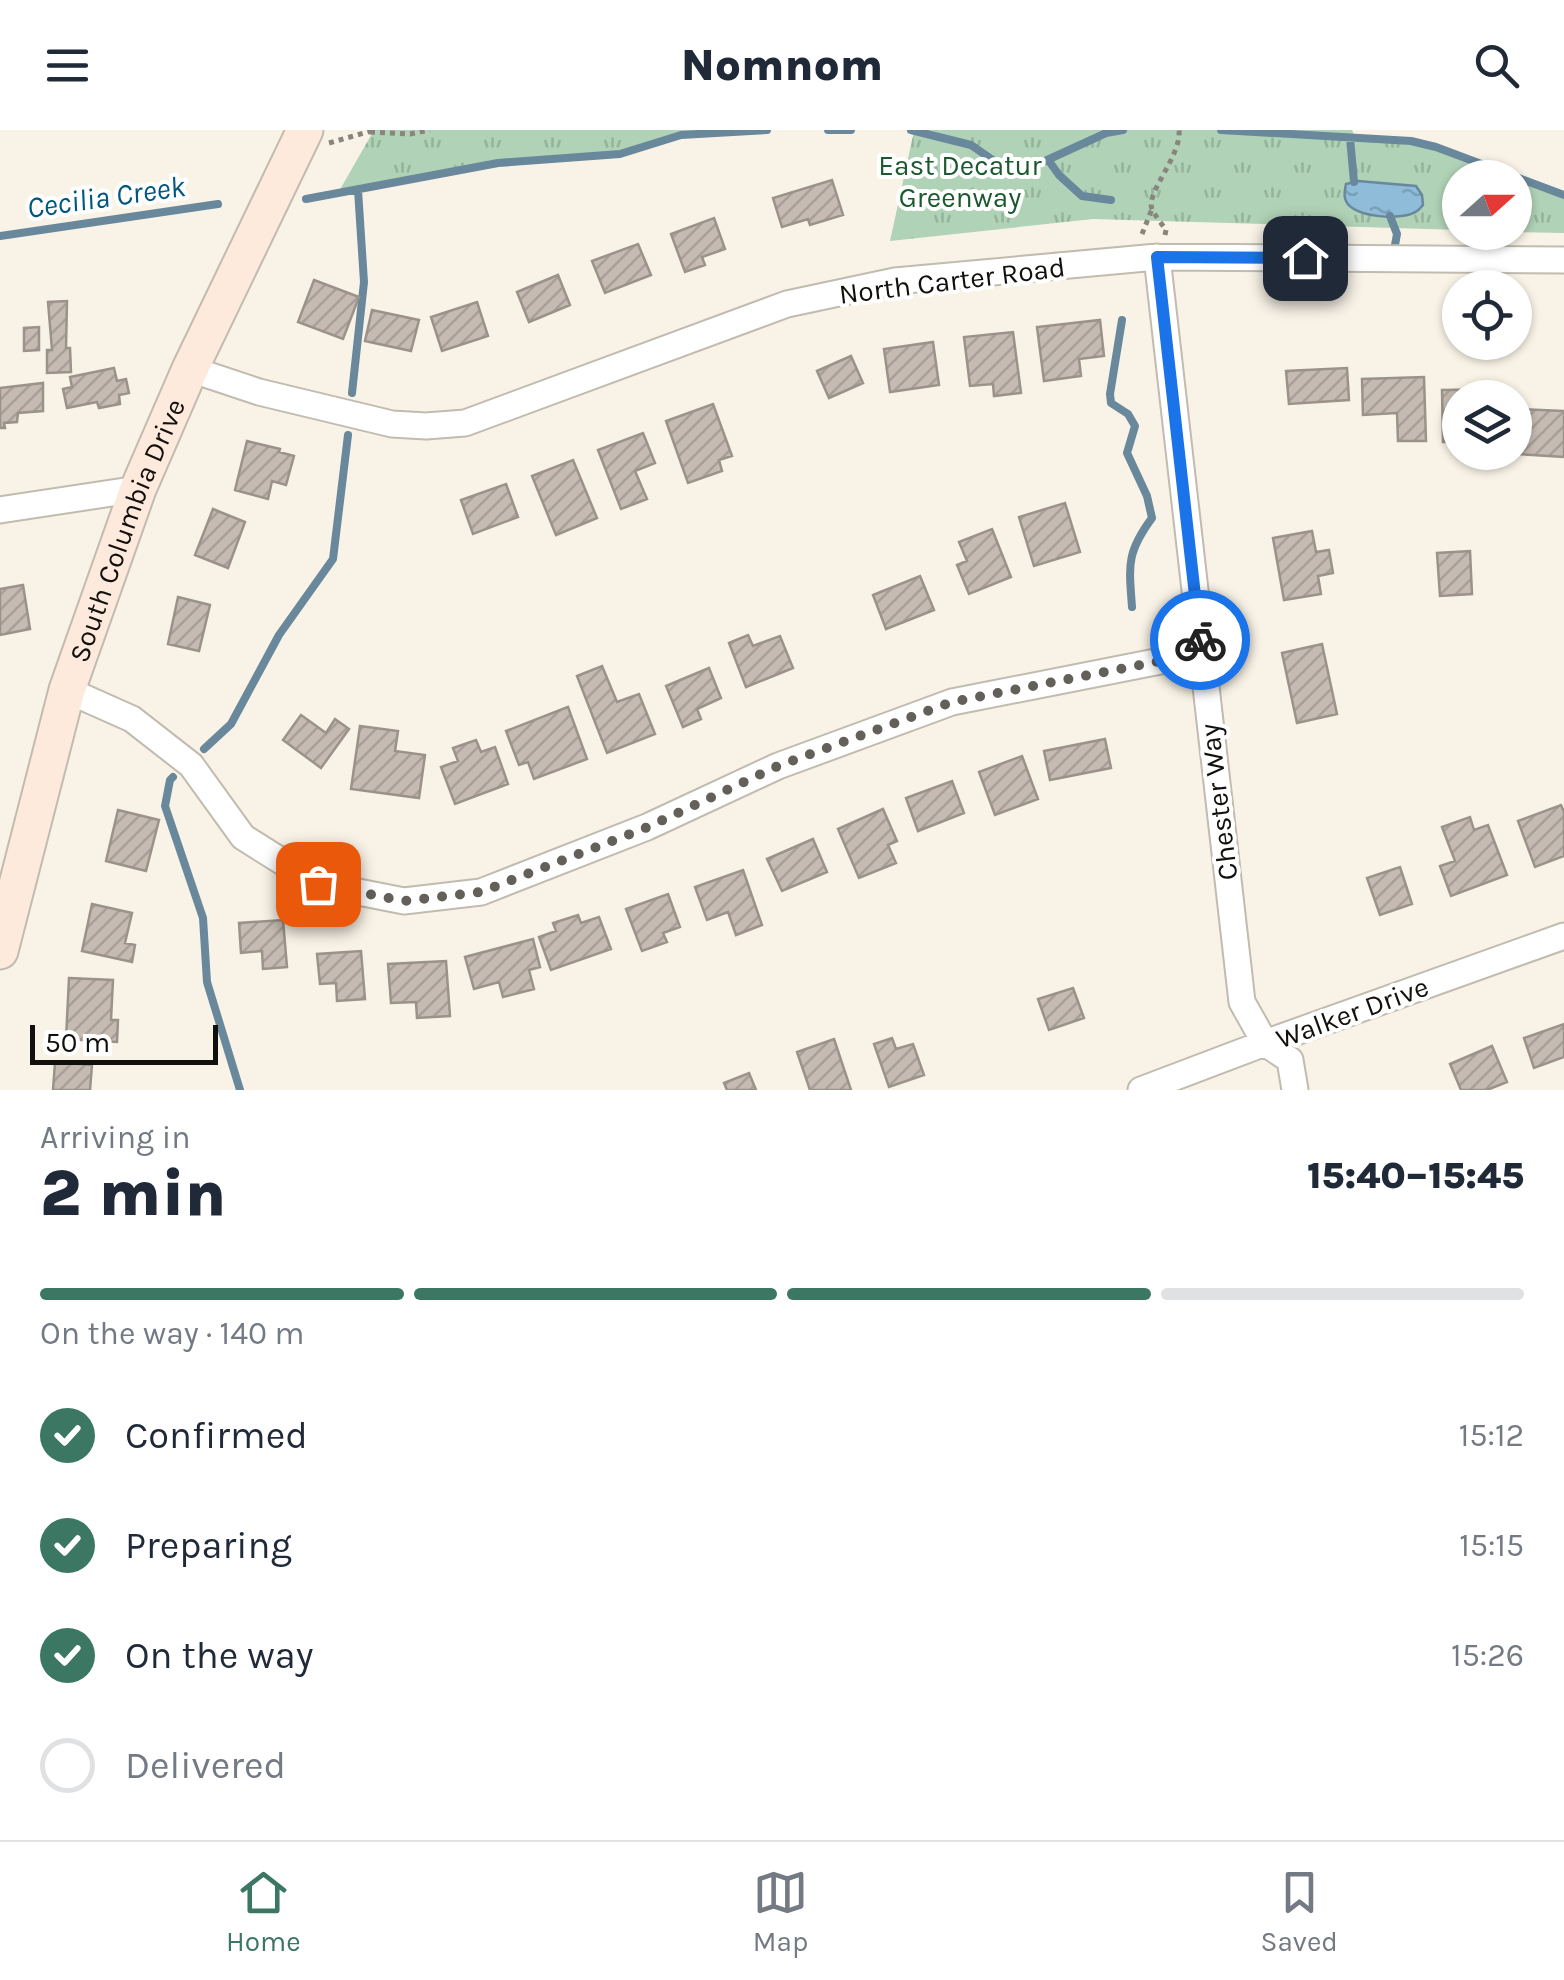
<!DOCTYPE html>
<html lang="en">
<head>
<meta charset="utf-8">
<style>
	:root { --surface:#fff; --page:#f6f6f7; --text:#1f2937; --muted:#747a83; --line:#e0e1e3; --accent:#3b7762 }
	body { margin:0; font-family:Karla,sans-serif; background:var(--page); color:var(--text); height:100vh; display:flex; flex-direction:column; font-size:38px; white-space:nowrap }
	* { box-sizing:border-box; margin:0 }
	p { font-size:32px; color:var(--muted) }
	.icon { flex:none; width:55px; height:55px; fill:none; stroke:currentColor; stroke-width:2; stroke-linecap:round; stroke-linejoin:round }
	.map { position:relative; height:960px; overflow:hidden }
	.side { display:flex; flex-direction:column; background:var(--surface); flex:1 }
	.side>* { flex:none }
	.needle { width:65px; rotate:69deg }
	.buttons { position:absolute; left:1442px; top:30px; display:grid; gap:20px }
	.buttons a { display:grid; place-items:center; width:90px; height:90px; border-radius:50%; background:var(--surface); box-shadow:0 2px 8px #0004; font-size:50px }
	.scale { position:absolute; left:30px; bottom:25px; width:188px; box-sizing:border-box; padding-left:10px; border:5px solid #12100c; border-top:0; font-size:28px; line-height:35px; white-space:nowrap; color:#12100c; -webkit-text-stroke:8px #fff; paint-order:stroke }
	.pin { position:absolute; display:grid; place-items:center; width:85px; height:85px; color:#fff; margin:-42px; border-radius:20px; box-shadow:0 5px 15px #0006 }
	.courier { position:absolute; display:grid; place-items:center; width:100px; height:100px; margin:-50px; border:8px solid #1a73e8; border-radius:50%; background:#fff; color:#222; box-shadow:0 2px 12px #0007 }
	.summary em { font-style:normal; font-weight:800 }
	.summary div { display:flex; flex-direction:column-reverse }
	.summary { display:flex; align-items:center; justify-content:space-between; height:170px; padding:0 40px }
	h1 { font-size:65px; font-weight:800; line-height:75px }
	.bar { display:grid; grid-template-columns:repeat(4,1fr); gap:15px 10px; align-content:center; height:120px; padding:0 40px }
	.bar i { height:12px; border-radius:8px; background:var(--line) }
	.bar .selected { background:var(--accent) }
	.bar p { grid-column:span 4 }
	ol { padding:0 40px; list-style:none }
	li { display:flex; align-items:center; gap:30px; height:110px }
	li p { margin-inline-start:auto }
	li .icon { padding:10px; border-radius:50%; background:var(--accent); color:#fff; stroke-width:4 }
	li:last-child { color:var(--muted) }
	li i { width:55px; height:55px; border:5px solid var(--line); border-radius:50% }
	header { display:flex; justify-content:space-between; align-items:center; height:130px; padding:0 40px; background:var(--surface); font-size:45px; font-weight:800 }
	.tab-bar { display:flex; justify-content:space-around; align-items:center; height:140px; border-top:2px solid var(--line); background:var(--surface); font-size:28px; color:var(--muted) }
	.tab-bar a { display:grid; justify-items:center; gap:5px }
	.tab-bar .selected { color:var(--accent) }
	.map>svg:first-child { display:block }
</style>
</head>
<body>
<header><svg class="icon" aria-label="menu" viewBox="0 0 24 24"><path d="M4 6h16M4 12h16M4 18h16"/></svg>Nomnom<svg class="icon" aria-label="search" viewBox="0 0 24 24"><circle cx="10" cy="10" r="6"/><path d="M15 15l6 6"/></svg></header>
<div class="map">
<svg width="1564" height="960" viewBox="0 0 1564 960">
	<defs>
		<pattern id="grass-tufts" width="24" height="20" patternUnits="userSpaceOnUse" patternTransform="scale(2.5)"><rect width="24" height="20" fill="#b0d2b6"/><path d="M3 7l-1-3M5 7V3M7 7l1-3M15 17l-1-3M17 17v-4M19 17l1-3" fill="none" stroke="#96b39b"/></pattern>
		<pattern id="water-ripples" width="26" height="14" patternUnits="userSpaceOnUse" patternTransform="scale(2.5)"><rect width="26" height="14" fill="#8ebcd9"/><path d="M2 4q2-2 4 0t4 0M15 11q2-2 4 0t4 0" fill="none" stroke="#79a1b9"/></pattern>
		<pattern id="building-hatch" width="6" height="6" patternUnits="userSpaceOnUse" patternTransform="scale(2.5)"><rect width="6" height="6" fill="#c5bbb2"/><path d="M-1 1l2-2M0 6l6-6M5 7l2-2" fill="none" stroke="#a8a098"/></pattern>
	</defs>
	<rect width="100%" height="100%" fill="#f9f3e7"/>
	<path fill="url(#grass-tufts)" d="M 374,0 L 767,0 L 681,5 L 620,24 L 498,33 L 338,63 Z
		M 911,0 L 1352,0 L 1356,9 L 1411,11 L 1436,17 L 1564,65 L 1564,103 L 1515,102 L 1515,48 L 1460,48 L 1460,100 L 1093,89 L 890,111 L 914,1 Z"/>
	<path fill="url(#water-ripples)" stroke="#69889c" stroke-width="2.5" d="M 1358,51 L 1416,56 L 1422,65 L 1423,75 C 1421,77 1419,80 1417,81 C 1404,91 1353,88 1346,71 C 1343,65 1345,61 1346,54 Z"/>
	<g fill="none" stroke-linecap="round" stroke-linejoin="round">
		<path stroke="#69889c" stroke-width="8" d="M 828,0 L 851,0
			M 911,0 L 971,15 L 1000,35 L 1034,36 L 1106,3 L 1123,0
			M 1221,0 L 1411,11 L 1436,17 L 1564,65
			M 1350,8 L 1354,52
			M 1049,31 L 1059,45 L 1082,66 L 1111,70
			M 306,69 L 498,33 L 620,24 L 681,5 L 767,0
			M 1390,86 L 1397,104 L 1395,115
			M 0,106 L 218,74
			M 1122,190 L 1110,264 L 1111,273 L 1128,284 L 1135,296 L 1127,323 L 1147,366 L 1152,388 C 1126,423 1129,436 1132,477
			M 352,263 L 364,152 L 358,60
			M 204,619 L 231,594 L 279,505 L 333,429 L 348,305
			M 173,647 L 170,650 L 165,676 L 203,788 L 207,852 L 240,960"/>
	</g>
	<path fill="url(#building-hatch)" stroke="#9b9289" stroke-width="2.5" d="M 832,50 L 843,85 L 810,95 L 808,89 L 782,97 L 773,68 Z
		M 714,88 L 725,119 L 702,127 L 705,135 L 685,142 L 671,104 Z
		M 638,114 L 651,145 L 605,163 L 592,131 Z
		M 558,145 L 570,175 L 529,192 L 517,162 Z
		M 314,150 L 359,167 L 343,209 L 298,192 Z
		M 67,171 L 66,218 L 70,218 L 71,242 L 47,243 L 47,220 L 52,220 L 48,172 Z
		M 477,172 L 488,206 L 442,221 L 431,187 Z
		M 372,180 L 419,190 L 411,221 L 365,211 Z
		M 1100,190 L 1104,226 L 1079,229 L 1081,246 L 1044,251 L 1037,197 Z
		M 39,197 L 39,220 L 24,221 L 24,198 Z
		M 1013,202 L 1021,263 L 994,266 L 993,254 L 970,256 L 964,207 Z
		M 933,212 L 939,255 L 890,262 L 884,219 Z
		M 851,226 L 863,253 L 829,268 L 817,241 Z
		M 114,238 L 117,251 L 126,249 L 129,263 L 119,265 L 120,274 L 99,278 L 97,272 L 67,278 L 63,259 L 72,257 L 70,247 Z
		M 1347,238 L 1349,270 L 1289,274 L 1286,241 Z
		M 1424,247 L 1426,311 L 1398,311 L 1397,283 L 1363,285 L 1362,249 Z
		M 43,253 L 43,281 L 18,283 L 17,292 L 4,293 L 5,298 L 0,298 L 0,258 Z
		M 1504,259 L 1504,268 L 1460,268 L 1460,312 L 1443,312 L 1442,260 Z
		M 713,274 L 732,326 L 719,330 L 722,341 L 688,353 L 666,291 Z
		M 1521,279 L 1564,281 L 1564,327 L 1518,324 Z
		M 643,303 L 655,333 L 635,341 L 647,369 L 621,379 L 598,320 Z
		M 247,311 L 280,319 L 279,322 L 294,326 L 286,355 L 272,351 L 268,369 L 235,360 Z
		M 573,330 L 597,388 L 556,405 L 532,346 Z
		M 506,354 L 518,387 L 473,404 L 461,370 Z
		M 1065,373 L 1080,422 L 1034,436 L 1019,387 Z
		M 213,379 L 245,392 L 228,438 L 195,425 Z
		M 992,399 L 1011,447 L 969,464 L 957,435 L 967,431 L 959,412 Z
		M 1312,401 L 1316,422 L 1329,420 L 1333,443 L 1318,446 L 1321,464 L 1284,470 L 1273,408 Z
		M 1470,421 L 1472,464 L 1440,466 L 1437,423 Z
		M 920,446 L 934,480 L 886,499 L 873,465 Z
		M 23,455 L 30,499 L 0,505 L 0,459 Z
		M 178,467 L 210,475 L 199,521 L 168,514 Z
		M 748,505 L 753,516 L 780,506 L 793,538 L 746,557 L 729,513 Z
		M 1322,514 L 1337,584 L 1297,593 L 1282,523 Z
		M 602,536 L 617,572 L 639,564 L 655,604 L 607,623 L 577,546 Z
		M 709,538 L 721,568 L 697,579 L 701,589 L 683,597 L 666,556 Z
		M 568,577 L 587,629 L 534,649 L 528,632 L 519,635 L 506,601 Z
		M 301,585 L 326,603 L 335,589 L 349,599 L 321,638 L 283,610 Z
		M 360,596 L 398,601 L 395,621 L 425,625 L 419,668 L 351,659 Z
		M 1105,609 L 1111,638 L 1050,650 L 1044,621 Z
		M 476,610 L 481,622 L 495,617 L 508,654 L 455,674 L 441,637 L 458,631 L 453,618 Z
		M 1022,626 L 1038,669 L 995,685 L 979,642 Z
		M 952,651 L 964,683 L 918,701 L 906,668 Z
		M 1561,675 L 1564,682 L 1564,726 L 1535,737 L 1518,691 Z
		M 883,679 L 897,711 L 888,715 L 896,733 L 859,748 L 838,699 Z
		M 118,680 L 159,690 L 146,741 L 106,731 Z
		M 1470,687 L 1474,700 L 1488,695 L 1507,745 L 1451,766 L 1440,736 L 1455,731 L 1442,697 Z
		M 813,709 L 827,742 L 782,761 L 767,729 Z
		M 1400,737 L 1412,774 L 1380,785 L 1367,748 Z
		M 743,740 L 762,795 L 736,805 L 728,782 L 707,790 L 695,757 Z
		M 668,764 L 680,797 L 663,803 L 667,812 L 642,821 L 626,779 Z
		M 92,774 L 132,783 L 125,813 L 135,815 L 132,832 L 82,821 Z
		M 578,785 L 581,793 L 599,787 L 611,819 L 551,840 L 539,807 L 556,801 L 553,793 Z
		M 283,790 L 287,837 L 263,839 L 262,821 L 241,823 L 239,793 Z
		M 533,809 L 540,837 L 529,840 L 534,859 L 503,867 L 499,852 L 474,859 L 465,827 Z
		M 361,821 L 365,869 L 337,871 L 336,853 L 320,854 L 317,824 Z
		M 446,831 L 450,886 L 417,888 L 416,872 L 391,873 L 388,834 Z
		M 69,848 L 113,850 L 111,890 L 118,890 L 117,912 L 66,909 Z
		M 1073,858 L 1084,888 L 1049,900 L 1038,869 Z
		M 1564,894 L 1564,927 L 1534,938 L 1524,908 Z
		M 892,908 L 896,919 L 913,914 L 924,945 L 889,957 L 874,914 Z
		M 834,909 L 851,960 L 810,960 L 797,922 Z
		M 1492,916 L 1507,952 L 1487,960 L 1461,960 L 1450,934 Z
		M 55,932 L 92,935 L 90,960 L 53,960 Z
		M 749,943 L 756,960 L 727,960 L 724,953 Z"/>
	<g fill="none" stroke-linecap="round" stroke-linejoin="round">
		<g stroke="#c1bbb0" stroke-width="29">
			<path id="street" d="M 1157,127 L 1242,872 L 1265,913 L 1290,930 L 1295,960
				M 190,239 L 259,262 L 392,294 L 426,296 L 465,293 L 787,174 L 895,151 L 1157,127 L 1564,130
				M 0,380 L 138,359
				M 67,560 L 132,589 L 191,635 L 243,707 L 318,754 L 404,771 L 481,762 L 647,697 L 778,636 L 952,572 L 1201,523
				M 1141,960 L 1265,913 L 1564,806"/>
		</g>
		<g stroke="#c1bbb0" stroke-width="39">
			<g id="secondary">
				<path id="s1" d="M 0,821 L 67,560 L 138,359 L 190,239 L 305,0"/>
			</g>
		</g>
		<path stroke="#89857d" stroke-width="5" stroke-dasharray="5 5" stroke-linecap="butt" d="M 370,2 L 410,4 L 430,0
			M 329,13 L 371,1
			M 1142,104 L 1152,79
			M 1165,105 L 1166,100 C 1162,94 1155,86 1152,79 C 1145,64 1182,25 1179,0"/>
		<use href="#street" stroke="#fff" stroke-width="25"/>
		<use href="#secondary" stroke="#fdeadd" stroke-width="35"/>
	</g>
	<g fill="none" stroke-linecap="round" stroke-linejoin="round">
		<path stroke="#635f59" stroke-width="10" stroke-dasharray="0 18" d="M 318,754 L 404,771 L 481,762 L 648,697 L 778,636 L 952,572 L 1201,523 L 1200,510"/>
		<path stroke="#1a73e8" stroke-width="12" d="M 1200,510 L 1157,127 L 1305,128"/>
	</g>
	<g text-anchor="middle" stroke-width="8" stroke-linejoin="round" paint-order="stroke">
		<g font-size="28" fill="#1b592e" stroke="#fff">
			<text x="960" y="45">East Decatur<tspan x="960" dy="32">Greenway</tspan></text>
		</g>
		<g font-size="28" fill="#12100c" stroke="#fff">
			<text transform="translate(952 150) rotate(-7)" y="10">North Carter Road</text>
			<text dy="10" stroke="none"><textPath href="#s1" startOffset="440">South Columbia Drive</textPath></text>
			<text transform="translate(1218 672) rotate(-97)" y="10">Chester Way</text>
			<text transform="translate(1352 882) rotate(-20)" y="10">Walker Drive</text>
		</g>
		<g font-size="30" font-style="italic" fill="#00577e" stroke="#fff">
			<text transform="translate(106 67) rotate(-8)" y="10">Cecilia Creek</text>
		</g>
	</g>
</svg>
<div class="buttons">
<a><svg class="needle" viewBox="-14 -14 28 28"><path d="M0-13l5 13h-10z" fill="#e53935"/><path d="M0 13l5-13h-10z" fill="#747a83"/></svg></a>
<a><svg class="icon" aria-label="locate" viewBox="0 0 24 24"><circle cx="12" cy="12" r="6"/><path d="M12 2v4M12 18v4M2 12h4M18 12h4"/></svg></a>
<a><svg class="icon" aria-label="layers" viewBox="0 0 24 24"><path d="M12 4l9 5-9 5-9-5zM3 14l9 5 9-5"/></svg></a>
</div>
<div class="scale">50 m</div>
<div class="pin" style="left:318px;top:754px;background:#ea580c"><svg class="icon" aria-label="bag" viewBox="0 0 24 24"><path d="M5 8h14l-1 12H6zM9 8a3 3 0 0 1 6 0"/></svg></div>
<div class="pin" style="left:1305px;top:128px;background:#1f2937"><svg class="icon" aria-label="home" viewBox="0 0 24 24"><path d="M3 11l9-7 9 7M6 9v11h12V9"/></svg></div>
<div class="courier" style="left:1200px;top:510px"><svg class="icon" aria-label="bike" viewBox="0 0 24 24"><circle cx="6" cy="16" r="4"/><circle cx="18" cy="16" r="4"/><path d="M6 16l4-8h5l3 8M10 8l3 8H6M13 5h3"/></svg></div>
</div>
<section class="side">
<div class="summary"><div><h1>2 min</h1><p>Arriving in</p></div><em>15:40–15:45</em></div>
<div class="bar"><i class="selected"></i><i class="selected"></i><i class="selected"></i><i></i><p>On the way · 140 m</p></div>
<ol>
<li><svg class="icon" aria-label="check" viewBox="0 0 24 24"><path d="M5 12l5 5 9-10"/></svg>Confirmed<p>15:12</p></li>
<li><svg class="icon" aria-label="check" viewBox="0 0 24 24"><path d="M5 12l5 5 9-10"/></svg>Preparing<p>15:15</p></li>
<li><svg class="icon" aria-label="check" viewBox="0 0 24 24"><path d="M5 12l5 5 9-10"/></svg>On the way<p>15:26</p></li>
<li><i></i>Delivered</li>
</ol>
</section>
<nav class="tab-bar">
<a class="selected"><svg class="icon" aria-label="home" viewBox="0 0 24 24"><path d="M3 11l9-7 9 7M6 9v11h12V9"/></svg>Home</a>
<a><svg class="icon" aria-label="map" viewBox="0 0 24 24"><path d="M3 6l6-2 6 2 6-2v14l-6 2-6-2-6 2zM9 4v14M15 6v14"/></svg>Map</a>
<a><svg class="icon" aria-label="saved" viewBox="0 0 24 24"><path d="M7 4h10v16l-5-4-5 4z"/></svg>Saved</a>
</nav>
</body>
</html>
